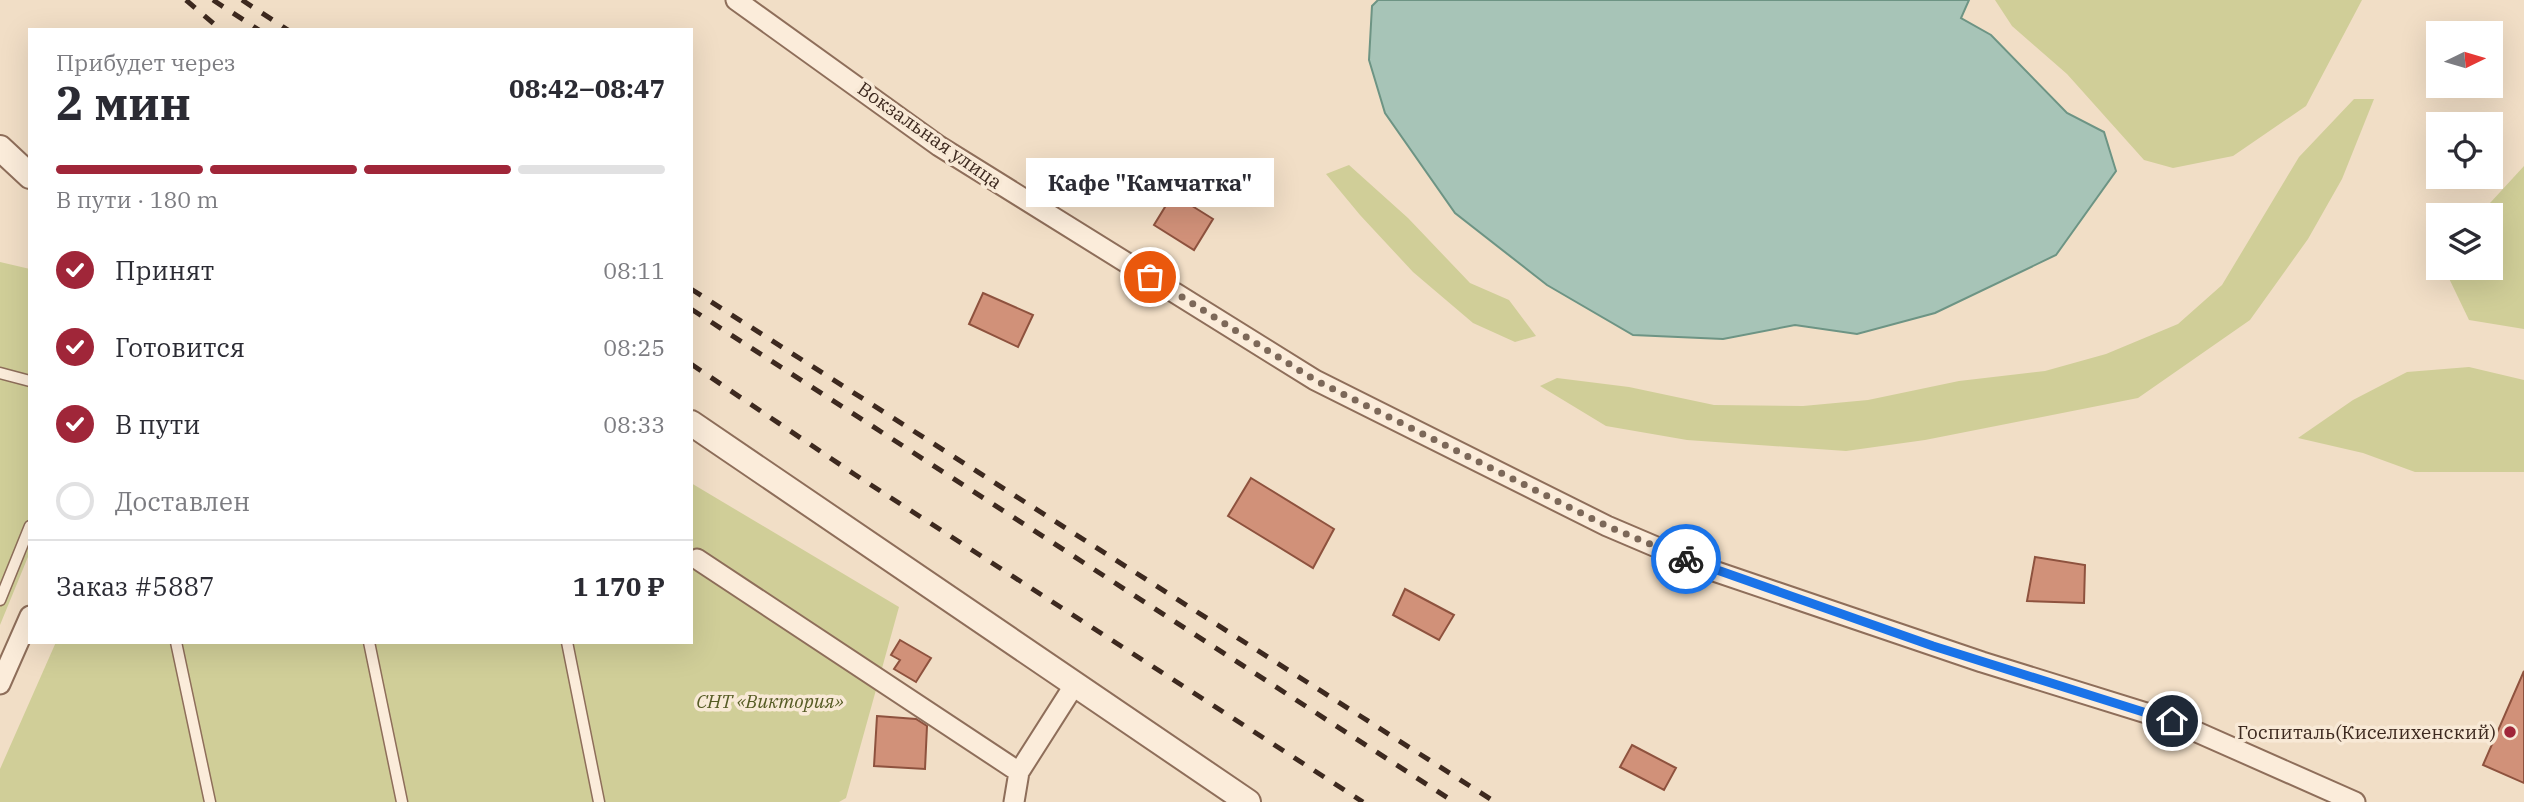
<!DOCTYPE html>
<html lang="ru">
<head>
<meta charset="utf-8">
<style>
	:root { --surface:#fff; --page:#f2f2f3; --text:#2b2b33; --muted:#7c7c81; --line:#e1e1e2; --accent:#a02639 }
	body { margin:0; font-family:"IBM Plex Serif",serif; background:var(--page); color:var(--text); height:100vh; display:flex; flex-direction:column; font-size:26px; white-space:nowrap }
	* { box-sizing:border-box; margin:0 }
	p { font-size:23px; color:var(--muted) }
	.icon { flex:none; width:38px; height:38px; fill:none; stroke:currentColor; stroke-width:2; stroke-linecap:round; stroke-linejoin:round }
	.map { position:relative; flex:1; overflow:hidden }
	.drawer { position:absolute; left:28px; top:28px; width:665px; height:616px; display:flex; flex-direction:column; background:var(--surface); border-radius:0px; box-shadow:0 7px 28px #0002 }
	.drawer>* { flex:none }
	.needle { width:46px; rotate:85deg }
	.controls { position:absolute; left:2426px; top:21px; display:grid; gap:14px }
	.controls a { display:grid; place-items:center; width:77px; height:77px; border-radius:0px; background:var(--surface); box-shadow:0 7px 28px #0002; font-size:35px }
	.pin { position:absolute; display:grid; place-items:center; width:60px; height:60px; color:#fff; margin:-30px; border:4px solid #fff; border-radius:50%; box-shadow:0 2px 7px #0007 }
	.courier { position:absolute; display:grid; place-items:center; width:70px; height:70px; margin:-35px; border:5px solid #1a73e8; border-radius:50%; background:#fff; color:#222; box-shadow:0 2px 9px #0007 }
	.bubble { position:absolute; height:49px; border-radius:0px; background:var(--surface); box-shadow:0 7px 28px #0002; font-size:23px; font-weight:700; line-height:49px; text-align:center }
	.summary em { font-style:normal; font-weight:700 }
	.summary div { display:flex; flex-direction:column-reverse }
	.summary { display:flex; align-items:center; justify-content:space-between; height:119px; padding:0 28px }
	h1 { font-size:46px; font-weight:700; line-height:52px }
	.bar { display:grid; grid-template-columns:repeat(4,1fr); gap:10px 7px; align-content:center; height:84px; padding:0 28px }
	.bar i { height:9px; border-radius:5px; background:var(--line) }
	.bar .on { background:var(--accent) }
	.bar p { grid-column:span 4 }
	.line { display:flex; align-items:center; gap:18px; padding:0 28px; border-top:2px solid var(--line) }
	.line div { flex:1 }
	ol { padding:0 28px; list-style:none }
	li { display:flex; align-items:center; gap:21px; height:77px }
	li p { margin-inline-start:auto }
	li .icon { padding:7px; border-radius:50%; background:var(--accent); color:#fff; stroke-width:4 }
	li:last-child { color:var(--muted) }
	li i { width:38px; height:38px; border:4px solid var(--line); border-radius:50% }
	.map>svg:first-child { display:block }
</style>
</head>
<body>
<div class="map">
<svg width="2524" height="802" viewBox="0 0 2524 802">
	<rect width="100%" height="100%" fill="#f1dec6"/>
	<path fill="#d0ce98" d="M 1995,0 L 2362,0 L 2306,106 L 2233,156 L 2173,168 L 2144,160 L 2067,74 L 2012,26 Z
		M 2354,99 L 2374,99 L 2342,179 L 2308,239 L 2250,320 L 2138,398 L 1925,440 L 1846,451 L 1687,440 L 1606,426 L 1540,386 L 1557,378 L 1629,387 L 1714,405 L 1803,406 L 1868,400 L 1959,381 L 2045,371 L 2106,354 L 2178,324 L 2222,285 L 2299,157 Z
		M 1349,165 L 1408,218 L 1470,283 L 1509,300 L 1536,336 L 1515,342 L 1473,323 L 1413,272 L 1360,215 L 1326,174 Z
		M 2524,166 L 2524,329 L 2469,320 L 2444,268 L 2490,268 L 2490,215 L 2479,215 Z
		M 0,262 L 30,269 L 30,552 L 0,625 Z
		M 2469,367 L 2524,380 L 2524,472 L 2415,472 L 2363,453 L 2298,438 L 2353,400 L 2407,372 Z
		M 691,483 L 899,607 L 846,798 L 839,802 L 0,802 L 0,769 L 56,642 L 691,642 Z"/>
	<path fill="#a7c4b7" stroke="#6d9484" stroke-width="2" d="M 1378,0 L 1969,0 L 1961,18 L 1991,35 L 2067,113 L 2104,132 L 2116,171 L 2056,255 L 1935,313 L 1857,334 L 1795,325 L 1723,339 L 1633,335 L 1547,285 L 1455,213 L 1385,113 L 1369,60 L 1372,6 Z"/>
	<path fill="#d19179" stroke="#8e523e" stroke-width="2" d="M 1173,194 L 1213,219 L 1194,250 L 1154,225 Z
		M 983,293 L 1033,315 L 1018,347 L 969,324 Z
		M 1251,478 L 1334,529 L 1313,568 L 1228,516 Z
		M 2035,557 L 2085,565 L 2084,603 L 2027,601 Z
		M 1405,589 L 1454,615 L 1439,640 L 1393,615 Z
		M 900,640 L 931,658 L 916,682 L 894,669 L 900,660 L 891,655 Z
		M 2524,671 L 2524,783 L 2483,765 Z
		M 877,716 L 916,719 L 927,726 L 925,769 L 874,766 Z
		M 1632,745 L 1676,768 L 1664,790 L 1620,767 Z"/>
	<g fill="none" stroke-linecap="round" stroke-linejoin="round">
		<g stroke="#8e6e5a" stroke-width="13">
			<path id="service" d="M 0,373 L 30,381
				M 0,600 L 30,526
				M 176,642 L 210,802
				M 369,642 L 402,802
				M 567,642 L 599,802"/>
		</g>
		<g stroke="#8e6e5a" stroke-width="23">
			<path id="minor" d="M 736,0 L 939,146 L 1315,380 L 1607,526 L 1708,569 L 1982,662 L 2172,721 L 2355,802
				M 697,559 L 1019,772
				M 0,684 L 30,616
				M 1014,802 L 1019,772 L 1075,684"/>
		</g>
		<g stroke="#8e6e5a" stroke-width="28">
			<path id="tertiary" d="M 0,148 L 30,176
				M 691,423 L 1248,802"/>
		</g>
		<use href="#service" stroke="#fbecda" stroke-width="10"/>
		<use href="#minor" stroke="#fbecda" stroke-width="19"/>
		<use href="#tertiary" stroke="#fbecda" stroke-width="24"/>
		<path stroke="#3d291f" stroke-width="5" stroke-dasharray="12 12" stroke-linecap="butt" d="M 186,0 L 221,30
			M 213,0 L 259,30
			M 242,0 L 288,30
			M 691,289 L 1495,802
			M 691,309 L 1454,802
			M 691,364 L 854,474 L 1363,802"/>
	</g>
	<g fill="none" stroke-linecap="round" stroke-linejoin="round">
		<path stroke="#7c6859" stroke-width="7" stroke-dasharray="0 12.6" d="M 1150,277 L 1315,380 L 1607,526 L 1686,559"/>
		<path stroke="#1a73e8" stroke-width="9" d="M 1686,559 L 1933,646 L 2172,721"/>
	</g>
	<circle fill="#a02639" stroke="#f8e9d6" stroke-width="2.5" cx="2510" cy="732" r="7"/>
	<g text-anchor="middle" stroke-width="7" stroke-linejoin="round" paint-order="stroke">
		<g font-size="19" fill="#3d291f" stroke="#f8e9d6">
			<text transform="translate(930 135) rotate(35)" y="7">Вокзальная улица</text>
		</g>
		<g font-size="19" font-style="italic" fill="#555b24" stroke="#f8e9d6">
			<text x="770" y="708">СНТ «Виктория»</text>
		</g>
		<g font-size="19" fill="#3d291f" stroke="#f8e9d6" text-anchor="end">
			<text x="2496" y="739">Госпиталь(Киселихенский)</text>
		</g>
	</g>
</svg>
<div class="controls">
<a><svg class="needle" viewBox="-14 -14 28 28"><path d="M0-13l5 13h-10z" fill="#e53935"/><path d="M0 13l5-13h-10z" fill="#7c7c81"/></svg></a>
<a><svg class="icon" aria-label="locate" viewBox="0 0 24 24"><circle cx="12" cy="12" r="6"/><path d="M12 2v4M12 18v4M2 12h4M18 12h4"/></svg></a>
<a><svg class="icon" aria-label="layers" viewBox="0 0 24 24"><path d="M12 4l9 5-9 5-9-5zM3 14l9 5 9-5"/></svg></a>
</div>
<div class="pin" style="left:1150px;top:277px;background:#ea580c"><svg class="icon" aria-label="bag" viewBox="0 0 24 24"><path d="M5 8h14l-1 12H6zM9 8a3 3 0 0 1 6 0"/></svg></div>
<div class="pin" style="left:2172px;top:721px;background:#1f2937"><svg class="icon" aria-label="home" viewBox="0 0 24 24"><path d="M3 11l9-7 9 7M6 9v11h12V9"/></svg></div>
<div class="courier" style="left:1686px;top:559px"><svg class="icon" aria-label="bike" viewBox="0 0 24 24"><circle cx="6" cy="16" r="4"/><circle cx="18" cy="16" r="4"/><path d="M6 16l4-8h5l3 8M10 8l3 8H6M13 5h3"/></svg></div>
<div class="bubble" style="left:1026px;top:158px;width:248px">Кафе &quot;Камчатка&quot;</div>
<section class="drawer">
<div class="summary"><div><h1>2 мин</h1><p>Прибудет через</p></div><em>08:42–08:47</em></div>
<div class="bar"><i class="on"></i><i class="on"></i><i class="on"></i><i></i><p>В пути · 180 m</p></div>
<ol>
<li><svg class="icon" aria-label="check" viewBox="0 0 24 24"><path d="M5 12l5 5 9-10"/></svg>Принят<p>08:11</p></li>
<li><svg class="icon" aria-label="check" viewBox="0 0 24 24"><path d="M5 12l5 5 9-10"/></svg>Готовится<p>08:25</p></li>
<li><svg class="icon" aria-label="check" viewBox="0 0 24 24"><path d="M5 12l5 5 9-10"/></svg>В пути<p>08:33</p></li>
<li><i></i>Доставлен</li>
</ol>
<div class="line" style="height:91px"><div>Заказ #5887</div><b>1 170 ₽</b></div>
</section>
</div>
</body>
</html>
